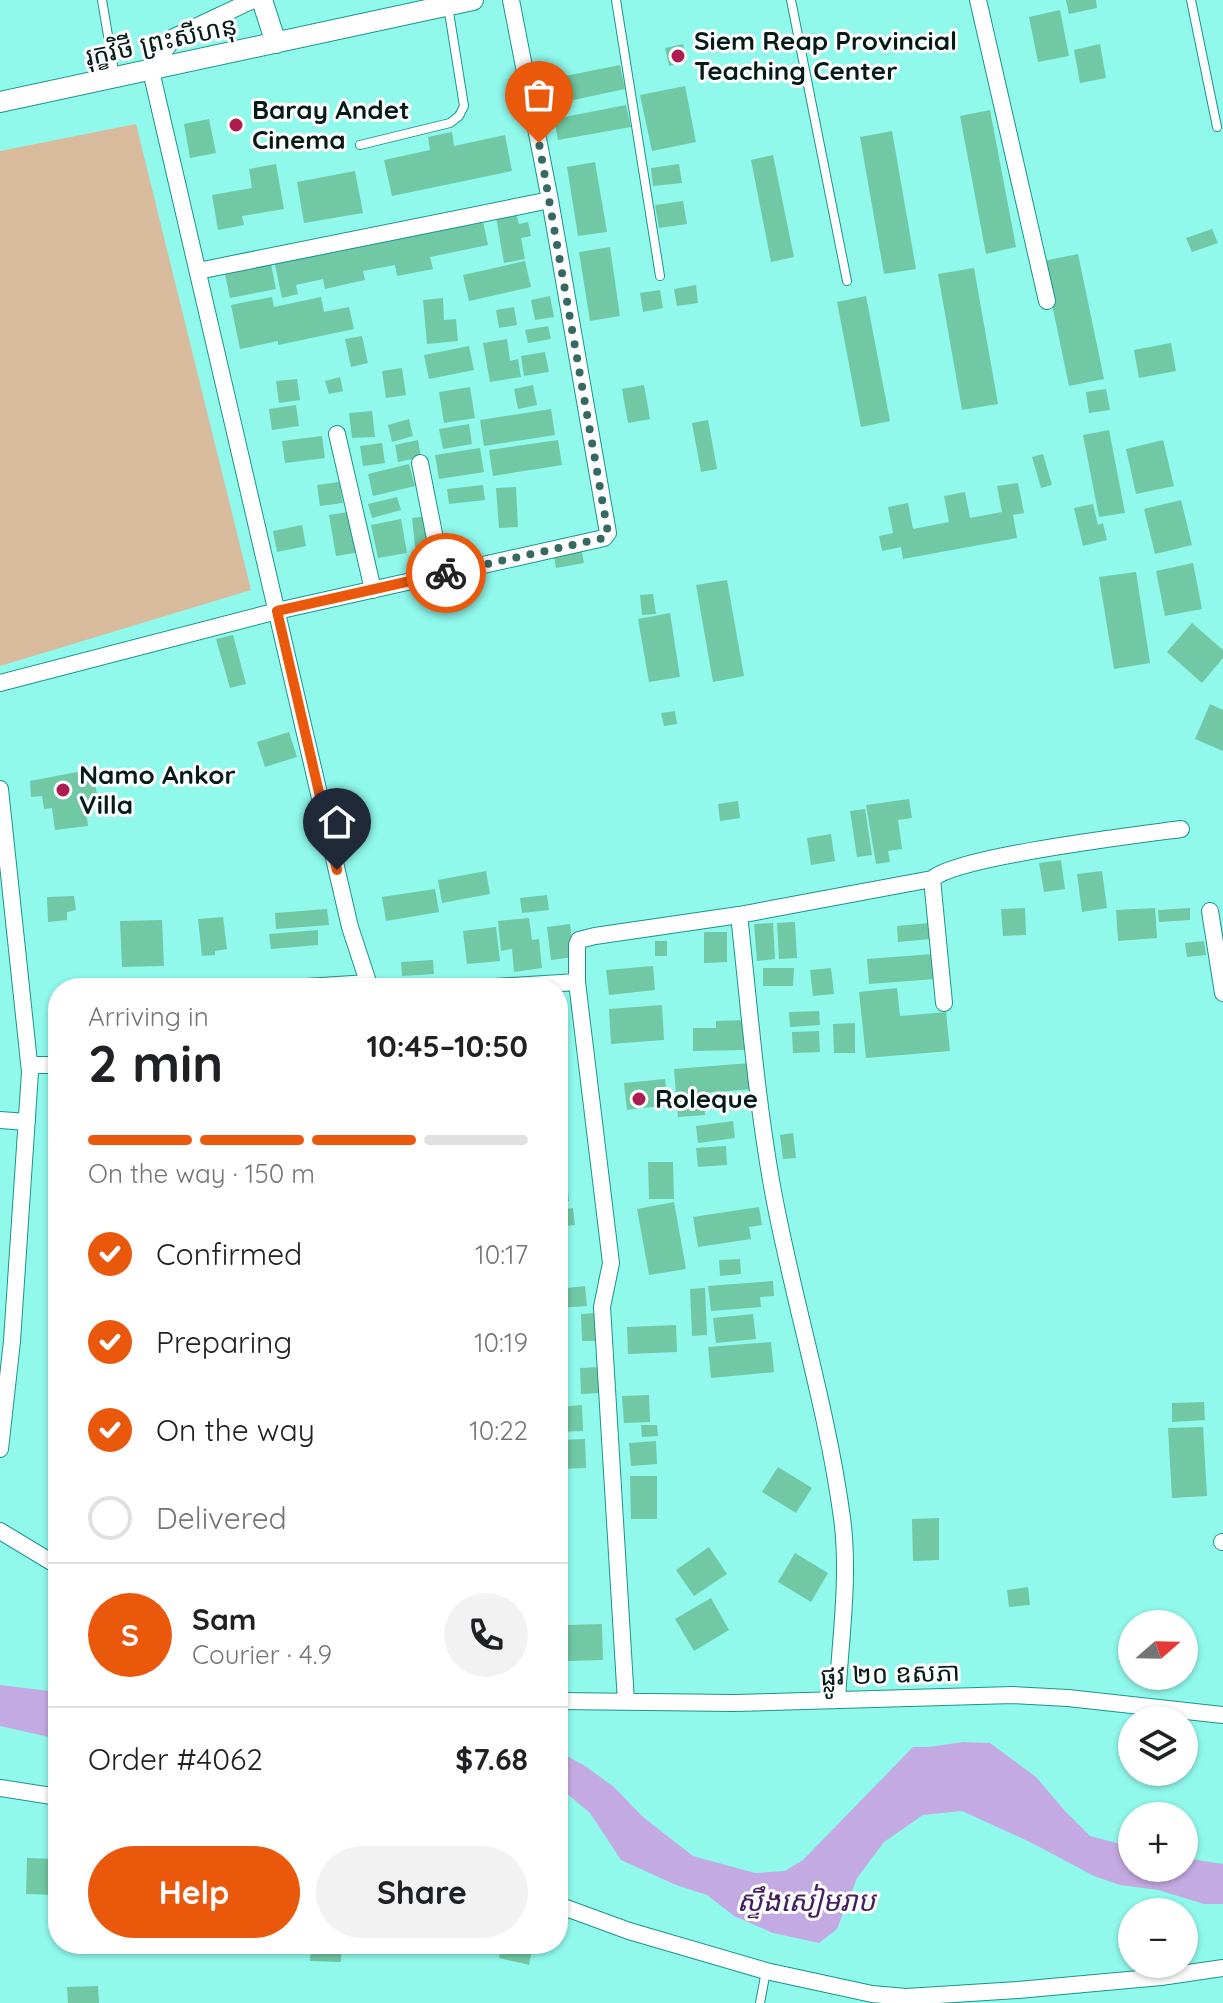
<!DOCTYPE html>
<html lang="en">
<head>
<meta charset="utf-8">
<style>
	:root { --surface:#fff; --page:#f2f2f2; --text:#202124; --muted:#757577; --line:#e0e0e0; --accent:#ea580c }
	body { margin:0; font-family:Quicksand,"Noto Sans Khmer",sans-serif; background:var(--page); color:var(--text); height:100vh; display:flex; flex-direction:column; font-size:30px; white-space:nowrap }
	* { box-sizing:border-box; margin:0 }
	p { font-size:26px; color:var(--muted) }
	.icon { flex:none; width:44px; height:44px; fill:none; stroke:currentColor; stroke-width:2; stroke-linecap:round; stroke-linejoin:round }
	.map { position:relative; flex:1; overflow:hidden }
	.details { position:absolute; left:48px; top:978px; width:520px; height:976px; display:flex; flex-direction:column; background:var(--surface); border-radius:32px; box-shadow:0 2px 6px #0004 }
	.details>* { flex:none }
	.needle { width:52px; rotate:70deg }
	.fabs { position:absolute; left:1118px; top:1610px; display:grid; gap:16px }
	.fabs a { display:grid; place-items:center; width:80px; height:80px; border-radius:50%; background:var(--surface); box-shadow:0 2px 6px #0004; font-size:40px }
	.pin { position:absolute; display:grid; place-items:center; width:68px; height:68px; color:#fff; margin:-82px -34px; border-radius:50% 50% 50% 0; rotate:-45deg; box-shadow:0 0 8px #0007 }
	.pin .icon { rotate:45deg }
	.courier { position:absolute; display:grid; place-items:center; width:80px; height:80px; margin:-40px; border:6px solid #ea580c; border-radius:50%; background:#fff; color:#222; box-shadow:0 2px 10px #0007 }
	.summary em { font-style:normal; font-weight:700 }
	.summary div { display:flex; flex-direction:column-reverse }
	.summary { display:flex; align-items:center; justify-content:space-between; height:136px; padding:0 40px }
	h1 { font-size:52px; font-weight:700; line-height:60px }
	.bar { display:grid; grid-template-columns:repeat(4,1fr); gap:12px 8px; align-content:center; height:96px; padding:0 40px }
	.bar i { height:10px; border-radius:6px; background:var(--line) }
	.bar .on { background:var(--accent) }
	.bar p { grid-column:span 4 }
	.line { display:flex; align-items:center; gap:20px; padding:0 40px; border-top:2px solid var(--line) }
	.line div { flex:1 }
	.round { display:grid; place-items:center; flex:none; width:84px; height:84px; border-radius:42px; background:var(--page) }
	ol { padding:0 40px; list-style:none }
	li { display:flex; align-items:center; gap:24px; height:88px }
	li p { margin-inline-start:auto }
	li .icon { padding:8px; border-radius:50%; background:var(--accent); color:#fff; stroke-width:4 }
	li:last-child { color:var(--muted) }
	li i { width:44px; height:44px; border:4px solid var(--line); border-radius:50% }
	.primary-button { display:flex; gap:16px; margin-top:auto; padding:16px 40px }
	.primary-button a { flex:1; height:92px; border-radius:48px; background:var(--accent); color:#fff; font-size:32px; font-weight:700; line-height:92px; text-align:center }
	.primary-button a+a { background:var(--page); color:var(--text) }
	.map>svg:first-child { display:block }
</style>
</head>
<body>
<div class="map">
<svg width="1223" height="2003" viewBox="0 0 1223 2003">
	<rect width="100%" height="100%" fill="#90f9ec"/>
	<path fill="#d8ba9d" d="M 136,124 L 251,590 L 0,666 L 0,151 Z"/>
	<path fill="#c4aae2" d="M 0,1685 L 58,1692 L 58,1739 L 0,1726 Z
		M 963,1742 L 990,1743 L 1036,1777 L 1065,1811 L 1090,1836 L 1132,1847 L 1132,1868 L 1184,1868 L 1184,1858 L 1223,1864 L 1223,1904 L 1204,1904 L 1158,1890 L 1120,1885 L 1094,1876 L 1030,1842 L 962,1811 L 923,1815 L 884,1842 L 857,1878 L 837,1929 L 819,1943 L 773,1933 L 734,1916 L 707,1895 L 676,1885 L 621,1860 L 590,1813 L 558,1786 L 558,1751 L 585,1766 L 614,1787 L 643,1817 L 693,1856 L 755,1873 L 785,1871 L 803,1860 L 913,1747 L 929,1747 Z"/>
	<path fill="#71c8a5" d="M 1066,0 L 1096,0 L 1097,8 L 1069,14 Z
		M 1060,10 L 1069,56 L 1038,62 L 1029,17 Z
		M 683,44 L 687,62 L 669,66 L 665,48 Z
		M 1100,44 L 1106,78 L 1080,83 L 1074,50 Z
		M 620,65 L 625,89 L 550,105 L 545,80 Z
		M 685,86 L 696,142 L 652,151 L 640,95 Z
		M 626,105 L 631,127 L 558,140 L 554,119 Z
		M 990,110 L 1016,247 L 986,254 L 960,116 Z
		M 209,119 L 216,153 L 190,158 L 184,124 Z
		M 892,131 L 916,269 L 884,274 L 860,137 Z
		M 452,132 L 454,146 L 505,135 L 512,171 L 392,196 L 384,160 L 430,150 L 428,137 Z
		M 773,155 L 794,257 L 771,262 L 751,160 Z
		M 595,162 L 607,232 L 578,236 L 567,167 Z
		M 276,164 L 284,209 L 242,216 L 244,225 L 218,230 L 212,195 L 252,188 L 249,169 Z
		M 679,164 L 682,183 L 653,186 L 651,168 Z
		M 355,171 L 363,213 L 304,223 L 297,182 Z
		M 683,201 L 687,224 L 659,228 L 655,205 Z
		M 516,213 L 519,224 L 528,222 L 531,236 L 521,238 L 525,259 L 504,263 L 496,217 Z
		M 482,217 L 488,245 L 430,257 L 433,269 L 397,276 L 395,265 L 363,271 L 365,280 L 325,289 L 323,279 L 296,285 L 298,294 L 282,298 L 274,260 Z
		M 1212,229 L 1218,243 L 1192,252 L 1186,238 Z
		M 610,247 L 620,316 L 590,321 L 579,252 Z
		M 1078,254 L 1104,379 L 1069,386 L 1043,261 Z
		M 525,261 L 531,287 L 469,301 L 463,275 Z
		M 271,264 L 276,289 L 230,298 L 225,274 Z
		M 974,268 L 998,404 L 962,410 L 938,274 Z
		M 696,285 L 698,303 L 677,306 L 674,289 Z
		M 660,290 L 663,308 L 643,312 L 640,293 Z
		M 550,296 L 554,317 L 535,320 L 531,300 Z
		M 866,296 L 890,421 L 861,427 L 837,302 Z
		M 272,297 L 274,307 L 321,297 L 324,312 L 349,307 L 354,329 L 278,345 L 278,341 L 240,349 L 231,305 Z
		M 443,298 L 444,320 L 456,319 L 458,341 L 427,344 L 423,300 Z
		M 514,307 L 517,325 L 499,328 L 496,310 Z
		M 548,326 L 551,339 L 528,343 L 525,330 Z
		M 362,336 L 368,363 L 351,367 L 345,339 Z
		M 507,339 L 510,361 L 518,359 L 521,377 L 490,382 L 483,343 Z
		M 1171,343 L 1176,371 L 1139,378 L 1134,350 Z
		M 469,346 L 474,370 L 429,379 L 424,355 Z
		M 545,352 L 549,372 L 524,376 L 521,356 Z
		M 402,368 L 406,395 L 386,398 L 382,371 Z
		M 340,377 L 343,391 L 329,394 L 325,381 Z
		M 297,379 L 300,400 L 279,403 L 276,381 Z
		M 533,385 L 537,405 L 518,409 L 514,389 Z
		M 644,385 L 650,419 L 628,423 L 622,389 Z
		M 470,387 L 475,418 L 444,423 L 439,392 Z
		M 1106,389 L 1110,410 L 1089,413 L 1086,392 Z
		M 296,405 L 299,426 L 272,430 L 269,409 Z
		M 551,409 L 555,435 L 484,446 L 480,420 Z
		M 372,411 L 375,437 L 352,438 L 349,413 Z
		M 409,419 L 413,436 L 392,442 L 388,425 Z
		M 708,420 L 717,469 L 701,472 L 692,423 Z
		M 469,424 L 472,444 L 443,449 L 439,429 Z
		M 1109,430 L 1125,513 L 1099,517 L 1083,435 Z
		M 322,436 L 325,458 L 285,463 L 282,441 Z
		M 418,440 L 421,457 L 398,462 L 395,445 Z
		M 558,440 L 562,465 L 493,476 L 489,450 Z
		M 1163,440 L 1174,486 L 1136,494 L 1126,449 Z
		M 382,443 L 385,463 L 363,466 L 360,446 Z
		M 480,448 L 484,472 L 439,479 L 435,455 Z
		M 1043,454 L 1052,485 L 1041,488 L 1032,457 Z
		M 409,464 L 415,486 L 373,496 L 368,474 Z
		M 339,482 L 343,503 L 320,506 L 317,485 Z
		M 1018,483 L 1024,513 L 1013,515 L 1017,538 L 903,559 L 901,547 L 882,551 L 879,536 L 893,533 L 888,507 L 908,503 L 913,529 L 949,522 L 944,496 L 965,492 L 970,518 L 1002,512 L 997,486 Z
		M 483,485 L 485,500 L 449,504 L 447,489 Z
		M 516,487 L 518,527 L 499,528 L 496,488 Z
		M 397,497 L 401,510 L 372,518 L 368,504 Z
		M 1181,500 L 1192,545 L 1155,554 L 1144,509 Z
		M 1093,504 L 1098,525 L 1103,523 L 1107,540 L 1083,546 L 1074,508 Z
		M 354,511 L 361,552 L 336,556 L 329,515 Z
		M 437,515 L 440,544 L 415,547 L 412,518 Z
		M 401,519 L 407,553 L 378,558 L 371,525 Z
		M 302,525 L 306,546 L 277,552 L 273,531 Z
		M 581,547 L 584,563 L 556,568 L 553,552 Z
		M 1193,563 L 1202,609 L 1165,616 L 1156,571 Z
		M 1136,572 L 1150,663 L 1114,669 L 1099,577 Z
		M 727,580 L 744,676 L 713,682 L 696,585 Z
		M 653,594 L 656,614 L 642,615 L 640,595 Z
		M 670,613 L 680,677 L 649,682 L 638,619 Z
		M 1192,623 L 1223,650 L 1223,658 L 1202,683 L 1167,652 Z
		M 233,635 L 246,684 L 230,688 L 216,639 Z
		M 1210,704 L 1223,710 L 1223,751 L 1195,739 Z
		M 675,711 L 677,724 L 664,726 L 661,713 Z
		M 289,732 L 297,757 L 265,767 L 257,742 Z
		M 93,769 L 98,801 L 85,803 L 88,826 L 55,830 L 52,808 L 44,809 L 42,796 L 31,797 L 30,781 Z
		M 909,799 L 912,818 L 898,820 L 902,849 L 888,851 L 890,862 L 876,864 L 866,805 Z
		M 738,801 L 740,818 L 720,821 L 718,804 Z
		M 865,809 L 872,855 L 857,857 L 850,811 Z
		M 831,834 L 835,861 L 811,865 L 807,838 Z
		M 1061,860 L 1065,889 L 1044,892 L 1039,863 Z
		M 486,871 L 490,894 L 442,903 L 438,880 Z
		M 1102,871 L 1107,908 L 1082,912 L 1077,874 Z
		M 435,889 L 439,912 L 386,921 L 382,897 Z
		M 547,895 L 549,910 L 522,913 L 520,898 Z
		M 74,896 L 76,910 L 67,912 L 67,920 L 48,922 L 47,897 Z
		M 1025,908 L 1026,935 L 1003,936 L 1001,909 Z
		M 1155,908 L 1157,938 L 1118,941 L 1116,910 Z
		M 1190,908 L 1190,920 L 1159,922 L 1158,910 Z
		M 327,909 L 329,925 L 276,929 L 275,913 Z
		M 223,917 L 227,949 L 215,951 L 215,955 L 202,956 L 198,919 Z
		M 529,918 L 532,940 L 539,939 L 542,968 L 514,972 L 512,949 L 501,951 L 498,921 Z
		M 162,920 L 164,966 L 122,967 L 120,921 Z
		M 795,922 L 797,958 L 779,959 L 777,923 Z
		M 773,923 L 775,959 L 757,961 L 754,924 Z
		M 929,923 L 931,939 L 898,942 L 897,926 Z
		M 570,924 L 574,957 L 551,960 L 547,927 Z
		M 496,927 L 500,961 L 467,964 L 463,931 Z
		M 318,930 L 318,945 L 271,949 L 269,934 Z
		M 704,932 L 727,932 L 727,962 L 704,963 Z
		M 655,941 L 667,941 L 667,956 L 655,956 Z
		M 1204,941 L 1206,955 L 1187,957 L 1185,943 Z
		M 933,954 L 935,979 L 869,984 L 867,959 Z
		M 433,960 L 434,974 L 402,976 L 401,962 Z
		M 653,966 L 655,990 L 609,995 L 606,970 Z
		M 763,968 L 794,968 L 793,986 L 763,986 Z
		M 831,968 L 834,994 L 813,996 L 810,970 Z
		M 897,988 L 900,1016 L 946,1012 L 950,1051 L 866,1058 L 859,992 Z
		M 662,1005 L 664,1040 L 611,1044 L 609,1009 Z
		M 819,1011 L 820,1025 L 790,1027 L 789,1012 Z
		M 745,1020 L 746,1050 L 693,1051 L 693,1028 L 716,1028 L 716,1021 Z
		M 855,1023 L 855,1053 L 834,1053 L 833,1024 Z
		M 819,1031 L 820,1052 L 793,1053 L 792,1032 Z
		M 750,1063 L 753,1089 L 703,1093 L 705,1115 L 678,1117 L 674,1069 Z
		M 665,1079 L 668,1105 L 627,1110 L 624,1083 Z
		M 733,1121 L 735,1138 L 698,1143 L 696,1126 Z
		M 793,1133 L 796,1158 L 783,1159 L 780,1135 Z
		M 726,1146 L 727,1165 L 698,1167 L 696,1148 Z
		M 648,1162 L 673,1162 L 674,1199 L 649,1199 Z
		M 567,1181 L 569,1201 L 558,1202 L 558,1182 Z
		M 674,1202 L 686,1269 L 649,1275 L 637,1209 Z
		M 759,1207 L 762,1225 L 749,1227 L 751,1239 L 698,1247 L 693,1217 Z
		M 573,1208 L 575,1225 L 558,1227 L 558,1210 Z
		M 740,1259 L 741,1274 L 720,1276 L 719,1260 Z
		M 773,1281 L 774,1296 L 760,1297 L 761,1307 L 711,1311 L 708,1286 Z
		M 585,1286 L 587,1306 L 558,1308 L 558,1289 Z
		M 705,1288 L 707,1335 L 692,1336 L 690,1289 Z
		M 597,1313 L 598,1341 L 582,1341 L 581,1314 Z
		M 753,1314 L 756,1339 L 716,1343 L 713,1318 Z
		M 676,1325 L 677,1352 L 628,1354 L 627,1327 Z
		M 771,1342 L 774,1372 L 711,1378 L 708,1347 Z
		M 600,1367 L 601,1393 L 581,1394 L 580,1368 Z
		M 649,1395 L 650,1422 L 624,1423 L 622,1396 Z
		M 1204,1402 L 1205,1420 L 1172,1422 L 1172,1403 Z
		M 582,1405 L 583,1431 L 558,1432 L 558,1407 Z
		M 641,1425 L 657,1425 L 658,1436 L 642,1437 Z
		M 1203,1427 L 1207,1496 L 1172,1498 L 1168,1428 Z
		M 585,1439 L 586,1468 L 558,1469 L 558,1440 Z
		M 656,1441 L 657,1464 L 631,1466 L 629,1443 Z
		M 778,1467 L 812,1488 L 796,1513 L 762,1492 Z
		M 630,1476 L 657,1476 L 657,1519 L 631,1519 Z
		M 939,1518 L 939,1560 L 913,1561 L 912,1519 Z
		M 709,1547 L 727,1574 L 694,1596 L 676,1570 Z
		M 795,1553 L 828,1573 L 811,1602 L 778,1582 Z
		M 1028,1587 L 1030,1605 L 1009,1607 L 1007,1590 Z
		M 711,1598 L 729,1630 L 694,1651 L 675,1619 Z
		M 602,1624 L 603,1660 L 568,1661 L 567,1625 Z
		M 27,1858 L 55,1859 L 54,1895 L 26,1894 Z
		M 311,1944 L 341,1944 L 341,1962 L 310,1961 Z
		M 502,1944 L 533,1944 L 529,1965 L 499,1958 Z
		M 98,1986 L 99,2003 L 68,2003 L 67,1987 Z"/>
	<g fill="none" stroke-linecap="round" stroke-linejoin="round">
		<g stroke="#1b948a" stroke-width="10">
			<path id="service" d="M 102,0 L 115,77
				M 616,0 L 660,276
				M 791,0 L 847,281
				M 1191,0 L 1217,127
				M 360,145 L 450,123 L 459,116 L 464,106 L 448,6
				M 760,2003 L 766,1971"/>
		</g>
		<g stroke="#1b948a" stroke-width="18">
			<path id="minor" d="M 253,0 L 174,37 L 151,71 L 350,927 L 370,988
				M 978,0 L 1047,301
				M 198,271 L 550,200
				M 337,434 L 373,590
				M 420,463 L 442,574
				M 0,683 L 277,611 L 604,538 L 608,533 L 550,200 L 511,0
				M 0,789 L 30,1072 L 12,1341 L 0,1449
				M 932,879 L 944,1003
				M 1210,911 L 1223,993
				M 739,915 C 749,1005 756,1096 772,1186 C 792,1297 827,1406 842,1518 C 850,1577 840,1641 837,1700
				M 577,982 L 611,1263 L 602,1307 L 626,1702
				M 291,988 L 368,983
				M 478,988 L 577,982 L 577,945 L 579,940 L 595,936 L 739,915 L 932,879 C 958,856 1137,835 1181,829
				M 30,1065 L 58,1065
				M 0,1120 L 27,1122
				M 0,1531 L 58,1566
				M 1222,1542 L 1223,1542
				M 558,1701 L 734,1703 L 1013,1695 L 1068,1698 L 1223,1715
				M 0,1788 L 58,1797
				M 558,1905 L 629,1931 L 766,1971 L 872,1994 L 906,1997 L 1018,1990 L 1161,1977 L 1223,1968"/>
		</g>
		<g stroke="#1b948a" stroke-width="22">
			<path id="tertiary" d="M 262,0 L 276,43
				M 0,102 L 473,0"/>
		</g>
		<use href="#service" stroke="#fff" stroke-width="8"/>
		<use href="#minor" stroke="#fff" stroke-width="16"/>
		<use href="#tertiary" stroke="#fff" stroke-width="20"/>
	</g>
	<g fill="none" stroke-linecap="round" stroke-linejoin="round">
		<path stroke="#356962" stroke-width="8" stroke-dasharray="0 14.4" d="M 446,573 L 604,538 L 608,533 L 539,143"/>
		<path stroke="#ea580c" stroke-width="10" d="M 337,870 L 277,611 L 446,573"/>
	</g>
	<g fill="#ad1d52" stroke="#fff" stroke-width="3">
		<circle cx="678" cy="56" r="8"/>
		<circle cx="236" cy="125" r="8"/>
		<circle cx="63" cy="790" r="8"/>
		<circle cx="639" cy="1099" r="8"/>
	</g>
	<g text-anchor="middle" stroke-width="6" stroke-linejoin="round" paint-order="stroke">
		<g font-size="26" fill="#041b18" stroke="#fff">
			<text transform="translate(161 41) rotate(-12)" y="9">រុក្ខវិថី ព្រះសីហនុ</text>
			<text transform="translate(890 1674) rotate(-2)" y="9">ផ្លូវ ២០ ឧសភា</text>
		</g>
		<g font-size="26" font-weight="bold" fill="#041b18" stroke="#fff" text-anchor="start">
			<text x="694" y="50">Siem Reap Provincial<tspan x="694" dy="30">Teaching Center</tspan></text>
			<text x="252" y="119">Baray Andet<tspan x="252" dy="30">Cinema</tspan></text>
			<text x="79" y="784">Namo Ankor<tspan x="79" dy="30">Villa</tspan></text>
			<text x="655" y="1108">Roleque</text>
		</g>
		<g font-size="28" font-style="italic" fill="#431f61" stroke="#fff">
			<text x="806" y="1911">ស្ទឹងសៀមរាប</text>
		</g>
	</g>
</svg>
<div class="fabs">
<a><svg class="needle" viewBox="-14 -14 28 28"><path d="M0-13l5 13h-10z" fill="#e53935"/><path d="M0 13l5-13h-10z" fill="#757577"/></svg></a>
<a><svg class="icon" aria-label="layers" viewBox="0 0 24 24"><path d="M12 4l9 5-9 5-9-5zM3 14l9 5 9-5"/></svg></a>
<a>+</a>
<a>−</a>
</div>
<div class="pin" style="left:539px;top:143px;background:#ea580c"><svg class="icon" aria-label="bag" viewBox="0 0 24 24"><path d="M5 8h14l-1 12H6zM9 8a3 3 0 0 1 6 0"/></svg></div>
<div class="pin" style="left:337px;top:870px;background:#1f2937"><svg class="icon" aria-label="home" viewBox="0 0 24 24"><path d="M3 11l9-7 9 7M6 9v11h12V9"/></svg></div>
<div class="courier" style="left:446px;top:573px"><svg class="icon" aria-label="bike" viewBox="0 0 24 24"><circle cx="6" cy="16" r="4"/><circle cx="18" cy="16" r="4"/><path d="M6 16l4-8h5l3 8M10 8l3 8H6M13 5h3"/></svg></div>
<section class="details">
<div class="summary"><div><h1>2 min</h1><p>Arriving in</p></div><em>10:45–10:50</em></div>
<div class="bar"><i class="on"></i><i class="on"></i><i class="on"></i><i></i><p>On the way · 150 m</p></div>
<ol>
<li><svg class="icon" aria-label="check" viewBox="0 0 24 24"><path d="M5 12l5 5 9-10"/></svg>Confirmed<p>10:17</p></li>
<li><svg class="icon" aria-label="check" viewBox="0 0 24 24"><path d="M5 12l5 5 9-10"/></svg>Preparing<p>10:19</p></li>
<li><svg class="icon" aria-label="check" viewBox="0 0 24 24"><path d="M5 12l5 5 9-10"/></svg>On the way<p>10:22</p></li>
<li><i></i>Delivered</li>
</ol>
<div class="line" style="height:144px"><b class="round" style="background:var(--accent);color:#fff">S</b><div><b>Sam</b><p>Courier · 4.9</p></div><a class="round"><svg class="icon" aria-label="phone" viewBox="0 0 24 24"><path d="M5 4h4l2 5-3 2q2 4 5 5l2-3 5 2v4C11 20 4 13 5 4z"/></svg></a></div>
<div class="line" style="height:104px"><div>Order #4062</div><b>$7.68</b></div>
<div class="primary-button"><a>Help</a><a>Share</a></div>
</section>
</div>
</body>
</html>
